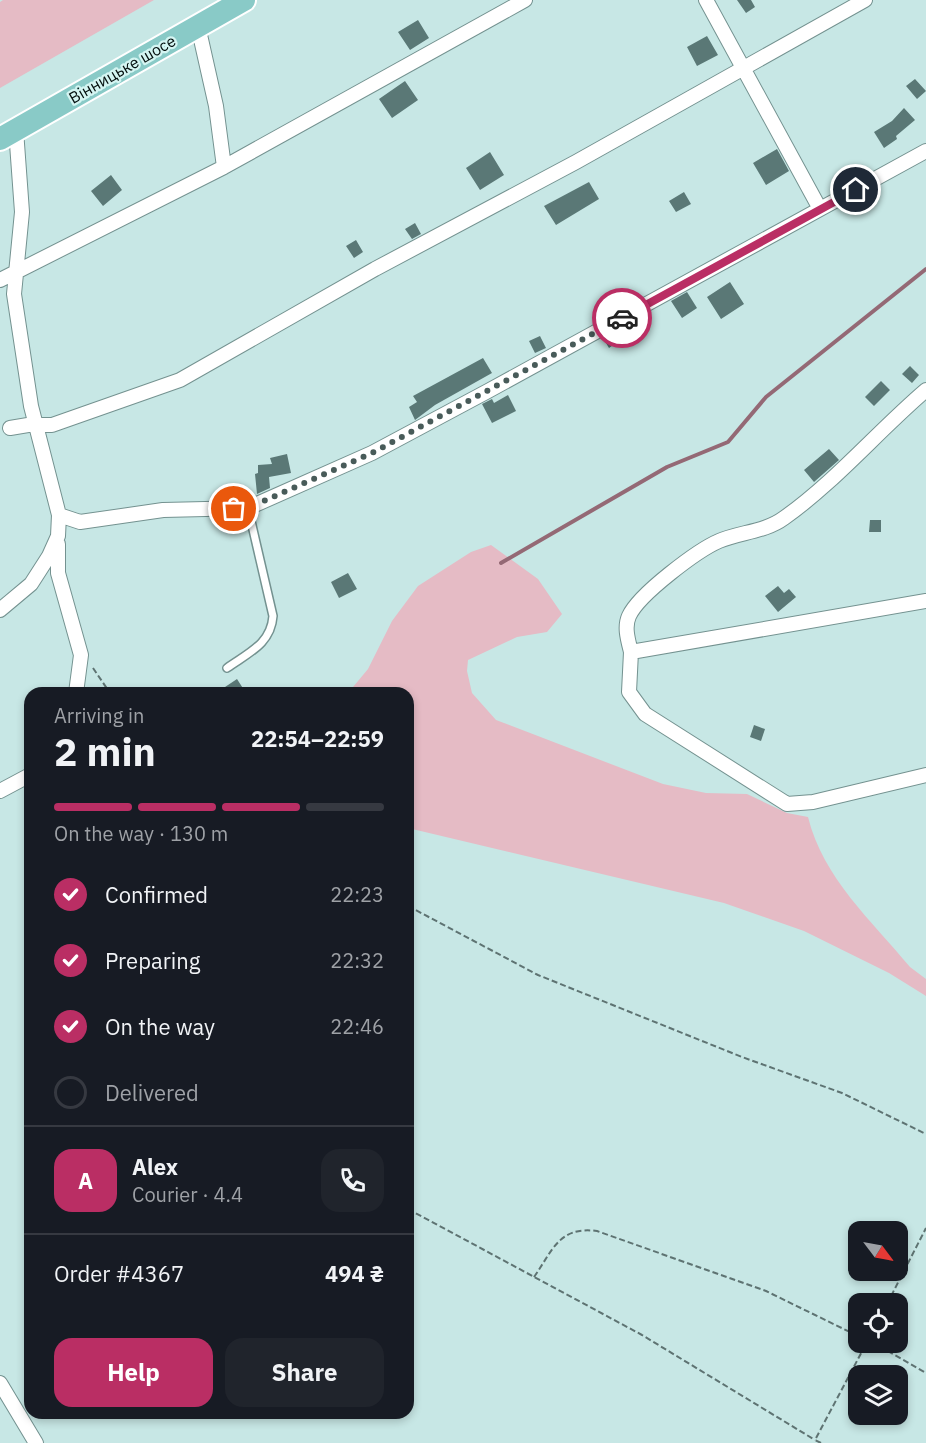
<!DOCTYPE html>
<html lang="en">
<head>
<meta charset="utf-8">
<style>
	:root { --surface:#171b24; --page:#20242c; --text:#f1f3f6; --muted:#9ea1a6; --line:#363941; --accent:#ba2e64 }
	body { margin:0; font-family:"IBM Plex Sans",sans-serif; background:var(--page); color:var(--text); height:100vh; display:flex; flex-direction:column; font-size:22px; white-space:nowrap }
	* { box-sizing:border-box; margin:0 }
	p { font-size:20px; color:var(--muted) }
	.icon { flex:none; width:33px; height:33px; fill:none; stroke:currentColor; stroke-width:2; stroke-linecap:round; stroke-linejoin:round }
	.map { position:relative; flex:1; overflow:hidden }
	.sheet { position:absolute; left:24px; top:687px; width:390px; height:732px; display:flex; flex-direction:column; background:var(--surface); border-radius:18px; box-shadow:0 3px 9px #0003 }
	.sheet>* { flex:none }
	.needle { width:39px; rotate:122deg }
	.controls { position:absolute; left:848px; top:1221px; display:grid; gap:12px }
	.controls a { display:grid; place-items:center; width:60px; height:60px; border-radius:12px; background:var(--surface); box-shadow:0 3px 9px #0003; font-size:30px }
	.pin { position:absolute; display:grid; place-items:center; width:51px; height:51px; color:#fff; margin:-26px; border:3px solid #fff; border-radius:50%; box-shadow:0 2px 6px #0007 }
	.courier { position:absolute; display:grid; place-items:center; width:60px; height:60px; margin:-30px; border:4px solid #ba2e64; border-radius:50%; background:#fff; color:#222; box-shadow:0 2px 8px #0007 }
	.overview em { font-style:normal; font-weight:700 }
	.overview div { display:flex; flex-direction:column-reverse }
	.overview { display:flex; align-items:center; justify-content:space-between; height:102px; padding:0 30px }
	h1 { font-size:39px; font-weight:700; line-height:45px }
	.bar { display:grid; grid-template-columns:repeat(4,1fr); gap:9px 6px; align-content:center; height:72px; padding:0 30px }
	.bar i { height:8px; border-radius:4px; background:var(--line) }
	.bar .active { background:var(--accent) }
	.bar p { grid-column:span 4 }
	.line { display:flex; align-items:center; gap:15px; padding:0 30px; border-top:2px solid var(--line) }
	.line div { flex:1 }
	.round { display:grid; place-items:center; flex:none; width:63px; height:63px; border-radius:18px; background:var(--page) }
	ol { padding:0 30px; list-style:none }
	li { display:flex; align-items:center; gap:18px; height:66px }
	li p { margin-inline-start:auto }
	li .icon { padding:6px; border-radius:50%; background:var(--accent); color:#fff; stroke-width:4 }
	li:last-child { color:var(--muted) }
	li i { width:33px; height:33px; border:3px solid var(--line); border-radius:50% }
	.cta { display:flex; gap:12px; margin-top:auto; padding:12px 30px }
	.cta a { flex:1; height:69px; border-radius:18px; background:var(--accent); color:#fff; font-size:24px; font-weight:700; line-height:69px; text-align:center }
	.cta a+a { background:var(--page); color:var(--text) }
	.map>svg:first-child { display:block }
</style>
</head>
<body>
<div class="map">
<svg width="926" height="1443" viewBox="0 0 926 1443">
	<rect width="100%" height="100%" fill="#c7e7e5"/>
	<path fill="#e5bbc5" d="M 3,0 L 154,0 L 0,88 L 0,2 Z
		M 491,545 L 538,579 L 562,614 L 547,632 L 517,637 L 468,660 L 467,671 L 472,693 L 496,720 L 663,784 L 706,793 L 747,794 L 787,813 L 808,817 C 823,878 872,921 910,967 L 926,979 L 926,996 L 889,973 L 804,931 L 724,903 L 408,828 L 408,693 L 348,693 L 368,669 L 392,621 L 418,586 L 471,552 Z"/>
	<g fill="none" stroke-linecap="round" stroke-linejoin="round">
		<path stroke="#946975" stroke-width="4" d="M 501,563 L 667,467 L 728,442 L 766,397 L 926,269"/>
	</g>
	<path fill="#5a7876" d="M 737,0 L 751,0 L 755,7 L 746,13 Z
		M 418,20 L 429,38 L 410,50 L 398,32 Z
		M 707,36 L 718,55 L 697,66 L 687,47 Z
		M 915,79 L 926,91 L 917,99 L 906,86 Z
		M 405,81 L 418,100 L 392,118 L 379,99 Z
		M 904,108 L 915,120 L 896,136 L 897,139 L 884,148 L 874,132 L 892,121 Z
		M 777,149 L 789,171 L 766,185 L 753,163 Z
		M 490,152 L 504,175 L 480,190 L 466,168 Z
		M 111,175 L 122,190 L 103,206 L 91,191 Z
		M 589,182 L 599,199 L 556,225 L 544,206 Z
		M 684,192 L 691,204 L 676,212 L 669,201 Z
		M 415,223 L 421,234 L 412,239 L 405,229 Z
		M 356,240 L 363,252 L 354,258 L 346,246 Z
		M 730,282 L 744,304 L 721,319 L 707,297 Z
		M 687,292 L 697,308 L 682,318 L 671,301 Z
		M 625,326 L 630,333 L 609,348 L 603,338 Z
		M 540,336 L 546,348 L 535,353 L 529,341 Z
		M 483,358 L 492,373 L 435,405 L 415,420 L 409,407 L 417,402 L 413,396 Z
		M 910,366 L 919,375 L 912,383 L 902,374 Z
		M 881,381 L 890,390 L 874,406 L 865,397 Z
		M 508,395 L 516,411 L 492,423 L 482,404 L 492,399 L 494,403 Z
		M 829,449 L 839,460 L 814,482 L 804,470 Z
		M 287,454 L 291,473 L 269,477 L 270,488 L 257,494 L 255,474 L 258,473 L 258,465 L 272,464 L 270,458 Z
		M 870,520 L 881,520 L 881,532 L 869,532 Z
		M 348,573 L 357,589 L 339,598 L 331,582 Z
		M 778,586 L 784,593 L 789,589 L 796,597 L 778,612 L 765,596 Z
		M 237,679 L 246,693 L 216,693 Z
		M 754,725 L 765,729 L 761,741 L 750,737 Z"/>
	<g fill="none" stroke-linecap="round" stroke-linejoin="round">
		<g stroke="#749290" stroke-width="10">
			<path id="service" d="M 227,668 C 248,653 271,644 273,616 L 248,508"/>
		</g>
		<g stroke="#749290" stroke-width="16">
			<path id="minor" d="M 706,0 L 820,209
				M 198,26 L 216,106 L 224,167
				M 0,280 L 224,167 L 525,0
				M 926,390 C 878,431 835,482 784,518 C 765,532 740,532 719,541 C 698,550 639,594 629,616 C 624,627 628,640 631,652 L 926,601
				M 10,428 L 28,425 L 52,425 L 180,380 L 375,269 L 576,162 L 865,0
				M 59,515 L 80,522 L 163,510 L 248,508 L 372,453 L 488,391 L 926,151
				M 58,544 L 58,573 L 81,655 L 76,693
				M 0,610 L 31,584 L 49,556 L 58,536 L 59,515 L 31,406 L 14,294 L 22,212 L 16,130
				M 631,652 L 629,692 L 645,714 L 787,804 L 813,802 L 926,775
				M 0,791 L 30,775
				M 0,1383 L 36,1443"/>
		</g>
		<g stroke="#fff" stroke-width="26">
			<path id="primary" d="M 0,139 L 244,0"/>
		</g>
		<path stroke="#5e7372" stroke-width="2" stroke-dasharray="6 3" stroke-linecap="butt" d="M 93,668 L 110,693
			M 408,906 L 538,975 L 742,1057 L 842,1093 L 926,1134
			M 408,1209 L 642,1335 L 815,1440
			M 534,1277 C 553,1250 559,1226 597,1231 L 766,1291 L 858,1336
			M 887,1304 L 926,1228
			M 872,1342 L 926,1373
			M 821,1443 L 815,1440 L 867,1342"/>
		<use href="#service" stroke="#fff" stroke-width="7"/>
		<use href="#minor" stroke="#fff" stroke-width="14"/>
		<use href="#primary" stroke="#89cac7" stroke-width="22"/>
	</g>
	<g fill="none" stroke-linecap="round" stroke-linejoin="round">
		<path stroke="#485b59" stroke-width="6" stroke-dasharray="0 10.8" d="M 234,509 L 248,508 L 372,453 L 622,318"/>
		<path stroke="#ba2e64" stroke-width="8" d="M 622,318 L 856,190"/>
	</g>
	<g text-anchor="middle" stroke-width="4.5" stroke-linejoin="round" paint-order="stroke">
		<g font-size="16" fill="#040f0e" stroke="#d4f5f2">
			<text transform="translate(122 69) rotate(-30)" y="6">Вінницьке шосе</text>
		</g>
	</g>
</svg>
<div class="controls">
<a><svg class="needle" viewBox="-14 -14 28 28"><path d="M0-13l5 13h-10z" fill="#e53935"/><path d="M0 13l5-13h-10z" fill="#9ea1a6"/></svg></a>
<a><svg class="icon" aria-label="locate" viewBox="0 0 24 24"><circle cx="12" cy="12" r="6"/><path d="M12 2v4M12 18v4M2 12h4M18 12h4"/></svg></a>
<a><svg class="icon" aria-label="layers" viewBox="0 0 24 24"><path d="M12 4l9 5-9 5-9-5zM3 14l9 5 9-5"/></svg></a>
</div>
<div class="pin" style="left:234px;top:509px;background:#ea580c"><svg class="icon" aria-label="bag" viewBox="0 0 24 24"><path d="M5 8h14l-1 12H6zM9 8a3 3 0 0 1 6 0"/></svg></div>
<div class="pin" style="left:856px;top:190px;background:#1f2937"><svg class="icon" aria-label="home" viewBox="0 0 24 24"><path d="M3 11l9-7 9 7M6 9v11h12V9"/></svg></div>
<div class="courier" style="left:622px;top:318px"><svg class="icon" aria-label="car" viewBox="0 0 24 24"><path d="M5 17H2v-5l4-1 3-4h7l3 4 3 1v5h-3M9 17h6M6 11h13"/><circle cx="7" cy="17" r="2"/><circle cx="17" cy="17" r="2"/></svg></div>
<section class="sheet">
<div class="overview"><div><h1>2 min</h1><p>Arriving in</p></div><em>22:54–22:59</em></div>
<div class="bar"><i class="active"></i><i class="active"></i><i class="active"></i><i></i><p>On the way · 130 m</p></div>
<ol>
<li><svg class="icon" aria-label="check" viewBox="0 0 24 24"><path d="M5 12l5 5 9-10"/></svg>Confirmed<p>22:23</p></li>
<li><svg class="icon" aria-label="check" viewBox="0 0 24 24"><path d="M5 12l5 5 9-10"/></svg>Preparing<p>22:32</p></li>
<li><svg class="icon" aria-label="check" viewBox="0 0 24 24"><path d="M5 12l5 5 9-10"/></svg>On the way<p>22:46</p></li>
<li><i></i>Delivered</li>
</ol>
<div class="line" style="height:108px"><b class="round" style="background:var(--accent);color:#fff">A</b><div><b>Alex</b><p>Courier · 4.4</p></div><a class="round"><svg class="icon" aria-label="phone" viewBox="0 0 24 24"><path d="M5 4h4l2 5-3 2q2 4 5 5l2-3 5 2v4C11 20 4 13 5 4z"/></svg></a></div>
<div class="line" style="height:78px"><div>Order #4367</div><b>494 ₴</b></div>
<div class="cta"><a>Help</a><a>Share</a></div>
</section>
</div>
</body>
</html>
